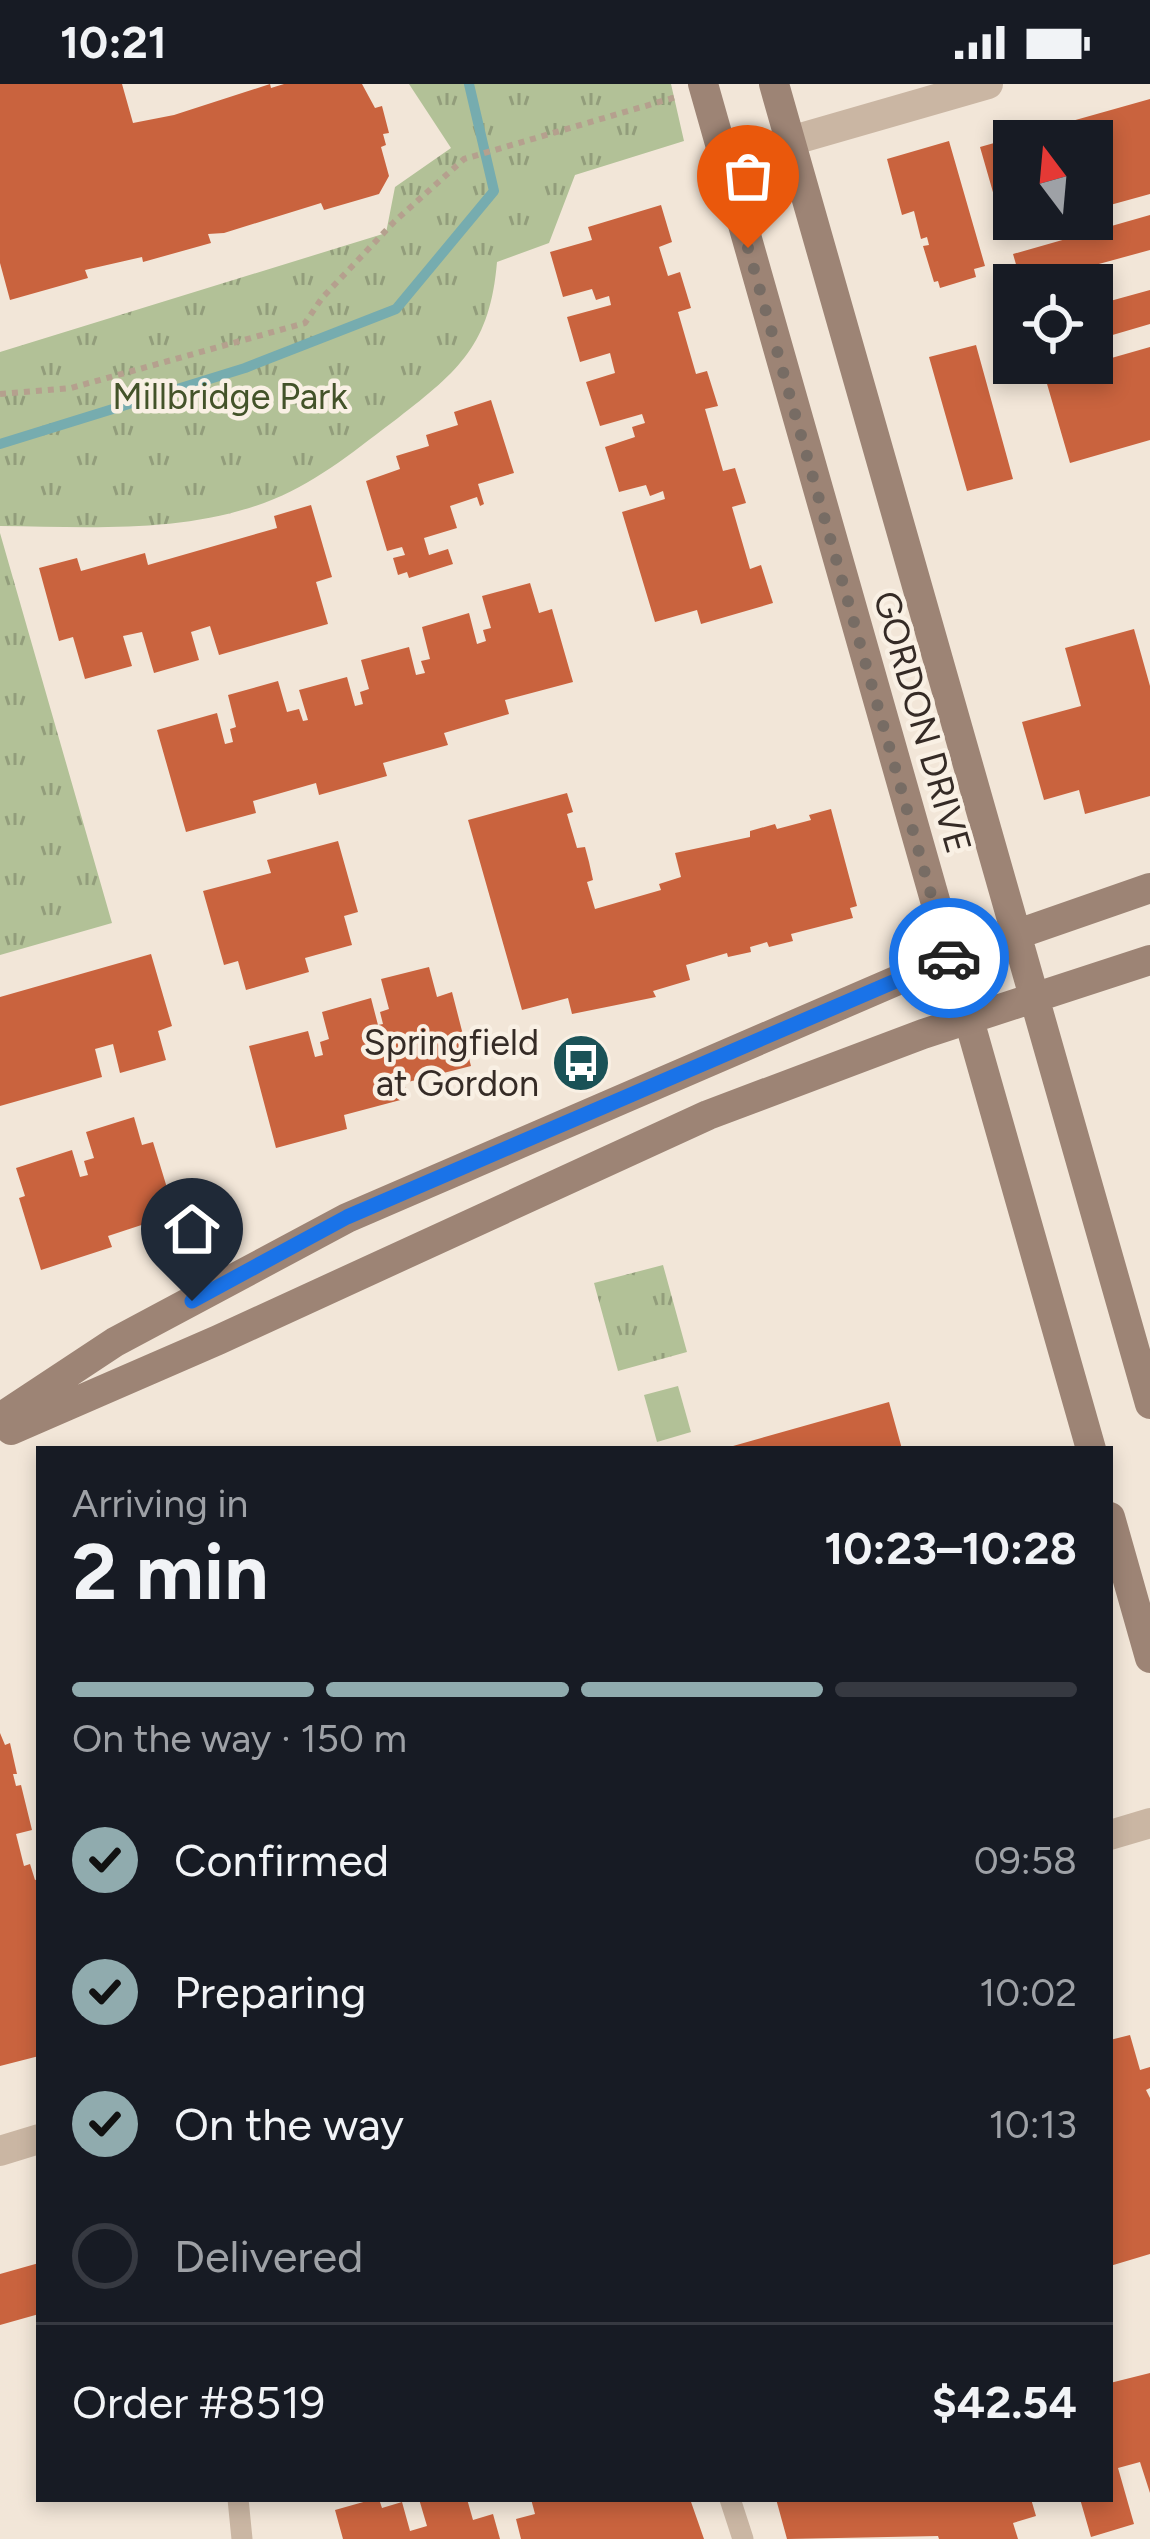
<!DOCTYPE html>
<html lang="en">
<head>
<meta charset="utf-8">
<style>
	:root { --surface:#171b24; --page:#242831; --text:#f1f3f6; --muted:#9ea1a6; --line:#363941; --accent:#90abae }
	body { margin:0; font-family:Figtree,sans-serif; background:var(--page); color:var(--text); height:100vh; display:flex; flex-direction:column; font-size:45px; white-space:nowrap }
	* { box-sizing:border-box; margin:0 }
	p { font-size:39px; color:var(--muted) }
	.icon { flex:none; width:66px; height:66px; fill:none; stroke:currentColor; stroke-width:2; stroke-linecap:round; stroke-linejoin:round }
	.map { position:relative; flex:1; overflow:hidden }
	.side { position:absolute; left:36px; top:1362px; width:1077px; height:1056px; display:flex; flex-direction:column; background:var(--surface); border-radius:0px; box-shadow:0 6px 18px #0003 }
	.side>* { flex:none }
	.needle { width:78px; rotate:344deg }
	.controls { position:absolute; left:993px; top:36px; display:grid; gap:24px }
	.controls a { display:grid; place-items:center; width:120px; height:120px; border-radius:0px; background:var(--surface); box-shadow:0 6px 18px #0003; font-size:60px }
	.pin { position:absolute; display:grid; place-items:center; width:102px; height:102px; color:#fff; margin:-123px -51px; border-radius:50% 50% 50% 0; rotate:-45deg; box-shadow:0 0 12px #0007 }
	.pin .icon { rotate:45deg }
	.courier { position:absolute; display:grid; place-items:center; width:120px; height:120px; margin:-60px; border:9px solid #1a73e8; border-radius:50%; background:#fff; color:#222; box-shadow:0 3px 15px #0007 }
	.head em { font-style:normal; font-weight:700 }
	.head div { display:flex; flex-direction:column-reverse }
	.head { display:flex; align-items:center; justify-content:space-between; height:204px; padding:0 36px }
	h1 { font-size:78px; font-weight:700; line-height:90px }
	.bar { display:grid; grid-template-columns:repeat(4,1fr); gap:18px 12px; align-content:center; height:144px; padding:0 36px }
	.bar i { height:15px; border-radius:9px; background:var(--line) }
	.bar .active { background:var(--accent) }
	.bar p { grid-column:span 4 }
	.line { display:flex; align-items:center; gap:30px; padding:0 36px; border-top:3px solid var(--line) }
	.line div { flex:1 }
	ol { padding:0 36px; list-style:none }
	li { display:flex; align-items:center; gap:36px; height:132px }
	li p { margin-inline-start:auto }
	li .icon { padding:12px; border-radius:50%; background:var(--accent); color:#111; stroke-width:4 }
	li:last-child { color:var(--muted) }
	li i { width:66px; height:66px; border:6px solid var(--line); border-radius:50% }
	.status { display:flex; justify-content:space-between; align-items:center; height:84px; padding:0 60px; background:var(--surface); direction:ltr }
	.status svg { height:33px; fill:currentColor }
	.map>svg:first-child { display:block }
</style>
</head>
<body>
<div class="status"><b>10:21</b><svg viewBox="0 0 49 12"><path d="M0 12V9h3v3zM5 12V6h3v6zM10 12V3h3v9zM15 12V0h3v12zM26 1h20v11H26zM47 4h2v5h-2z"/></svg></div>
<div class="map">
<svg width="1150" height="2455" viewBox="0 0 1150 2455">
	<defs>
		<pattern id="park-tufts" width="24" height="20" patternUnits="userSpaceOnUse" patternTransform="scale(3)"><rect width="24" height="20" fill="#b2c197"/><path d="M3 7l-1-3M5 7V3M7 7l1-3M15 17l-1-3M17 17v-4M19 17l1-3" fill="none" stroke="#929d7b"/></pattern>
	</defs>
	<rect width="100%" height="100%" fill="#f2e6d8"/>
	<path fill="url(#park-tufts)" d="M 409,0 L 671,0 L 684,57 L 575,91 L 549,159 L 497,178 C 490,260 460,286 398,334 C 359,363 319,397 274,415 C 189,450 90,443 0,442 L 0,268 L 386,149 L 395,103 L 451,64 Z
		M 0,449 L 112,839 L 0,871 Z
		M 663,1181 L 687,1268 L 618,1287 L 594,1199 Z"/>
	<path fill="#b2c197" d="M 678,1302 L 691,1348 L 657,1358 L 644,1311 Z"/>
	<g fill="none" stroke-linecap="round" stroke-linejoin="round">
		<path stroke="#76acaf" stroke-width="10" d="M 0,360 L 245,284 L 396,225 L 494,107 L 469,0"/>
	</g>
	<path fill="#c9633e" d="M 0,0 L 122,0 L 133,39 L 174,31 L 270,0 L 271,4 L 284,0 L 362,0 L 375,24 L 382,22 L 389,49 L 383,50 L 386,61 L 381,63 L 389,92 L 379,110 L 324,126 L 321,119 L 224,149 L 208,150 L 211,159 L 143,178 L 142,173 L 85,186 L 88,194 L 10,216 L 0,179 Z
		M 1150,15 L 1150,110 L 1092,126 L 1092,57 L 1014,57 L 1014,135 L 1055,136 L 1005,150 L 980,63 Z
		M 949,57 L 985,182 L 974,185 L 976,193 L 940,204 L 938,197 L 934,198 L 923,162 L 929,161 L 927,153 L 921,155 L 914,127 L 902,131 L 887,75 Z
		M 661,121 L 672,158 L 659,163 L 668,192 L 680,188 L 691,224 L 678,228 L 696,290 L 707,287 L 718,322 L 705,325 L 723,387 L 735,384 L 746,419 L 732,423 L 750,485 L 761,481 L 773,519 L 701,540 L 697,526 L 655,538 L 622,428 L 665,415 L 663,407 L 650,412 L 646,401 L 619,408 L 605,363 L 635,353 L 632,343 L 645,339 L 642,330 L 600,342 L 586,298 L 615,289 L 610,269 L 580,278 L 567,233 L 611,221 L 609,212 L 596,216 L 592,205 L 563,213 L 550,168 L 592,156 L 588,143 Z
		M 1150,131 L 1150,166 L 1022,201 L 1013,170 Z
		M 1150,206 L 1150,240 L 1092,257 L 1092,222 Z
		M 976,261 L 1013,395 L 967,407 L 929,273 Z
		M 1150,263 L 1150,356 L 1070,379 L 1045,293 Z
		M 491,316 L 514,389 L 478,400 L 484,420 L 480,422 L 477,413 L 450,422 L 457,444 L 424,454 L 429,471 L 448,465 L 453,480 L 409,494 L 407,488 L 398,491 L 393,474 L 405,471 L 402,463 L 387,467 L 366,397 L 400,385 L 396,372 L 429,362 L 426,351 L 458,341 L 454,328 Z
		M 311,421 L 332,493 L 316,498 L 328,540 L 219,571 L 210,542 L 191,548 L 199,576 L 154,589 L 142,548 L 123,552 L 132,582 L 85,595 L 73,553 L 59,557 L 39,484 L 77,474 L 81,487 L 145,469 L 148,481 L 277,444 L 274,432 Z
		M 530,499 L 539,529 L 552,525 L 573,598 L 505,616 L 509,630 L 444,649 L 448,661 L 383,679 L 387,692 L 319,711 L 316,699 L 253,717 L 256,729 L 186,748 L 157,646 L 217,629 L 225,660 L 233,658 L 230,645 L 236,643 L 228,611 L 278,597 L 287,628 L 299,625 L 303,637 L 308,636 L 299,606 L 347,593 L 355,622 L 363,620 L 360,608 L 369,605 L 361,576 L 409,563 L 416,591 L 425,589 L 421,577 L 430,575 L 422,543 L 469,529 L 477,560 L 486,557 L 483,546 L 491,544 L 482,512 Z
		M 1134,545 L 1150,602 L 1150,712 L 1085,730 L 1079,706 L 1044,716 L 1022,638 L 1081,622 L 1065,564 Z
		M 567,709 L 573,728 L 567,730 L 577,764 L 585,763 L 589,778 L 593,796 L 587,798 L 595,825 L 661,806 L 659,800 L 681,793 L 675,769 L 750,753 L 750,747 L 775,740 L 777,745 L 811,736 L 809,731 L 831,725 L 857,822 L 850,824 L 853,834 L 791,850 L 793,857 L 769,863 L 767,858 L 750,863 L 751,868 L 728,873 L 727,869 L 686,881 L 690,896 L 653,907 L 656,913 L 572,930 L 568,914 L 522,926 L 468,736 Z
		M 338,757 L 358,828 L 344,832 L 352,861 L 305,874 L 309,888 L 246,906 L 238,877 L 224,881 L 203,807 L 271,789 L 267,776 Z
		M 151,870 L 172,942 L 158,947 L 166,976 L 120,989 L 113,960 L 95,965 L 102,993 L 0,1022 L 0,913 Z
		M 429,883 L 437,913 L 452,908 L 471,982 L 404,999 L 408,1014 L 344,1031 L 347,1045 L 276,1064 L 249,962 L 308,947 L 315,973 L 323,971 L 320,958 L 329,955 L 322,928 L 371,914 L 378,941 L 383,940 L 380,928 L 389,925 L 381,895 Z
		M 134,1033 L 142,1061 L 153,1058 L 175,1130 L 108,1152 L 112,1163 L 41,1186 L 19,1114 L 25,1112 L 16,1084 L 72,1066 L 80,1093 L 88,1091 L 84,1077 L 94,1074 L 86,1048 Z
		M 889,1318 L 902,1365 L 726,1365 L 726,1364 Z
		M 0,1649 L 5,1661 L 10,1659 L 17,1690 L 13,1690 L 16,1702 L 21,1701 L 32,1746 L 16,1750 L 24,1782 L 30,1780 L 35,1796 L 39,1795 L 39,1972 L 0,1982 Z
		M 1130,1951 L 1140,1986 L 1150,1983 L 1150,2004 L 1146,2006 L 1150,2014 L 1150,2170 L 1110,2182 L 1110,1956 Z
		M 39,2179 L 39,2230 L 0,2241 L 0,2190 Z
		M 1150,2289 L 1150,2409 L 1140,2378 L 1118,2384 L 1134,2440 L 1091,2453 L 1080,2415 L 1110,2415 L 1110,2299 Z
		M 374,2415 L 379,2415 L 382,2424 L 402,2418 L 410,2447 L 427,2442 L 419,2415 L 467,2415 L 473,2436 L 493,2430 L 500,2455 L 343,2455 L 335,2426 Z
		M 531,2415 L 690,2415 L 704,2455 L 521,2455 L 516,2435 L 535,2430 Z
		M 776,2415 L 1031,2415 L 1036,2432 L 1013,2439 L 1018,2455 L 939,2455 L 938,2452 L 787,2455 Z"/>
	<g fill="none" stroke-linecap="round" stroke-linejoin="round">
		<path stroke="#b5a08e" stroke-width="6" stroke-dasharray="6 6" stroke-linecap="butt" d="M 0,310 L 71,304 L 305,239 L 322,214 L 394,138 L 464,75 L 676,13"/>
		<path stroke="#cab6a3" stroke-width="21" d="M 238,2415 L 242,2455
			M 730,2415 L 743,2455"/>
		<path stroke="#cab6a3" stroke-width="30" d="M 724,76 L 988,0
			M 1110,1751 L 1150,1739
			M 0,2067 L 39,2055"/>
		<path stroke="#9d8475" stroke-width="30" d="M 703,0 L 1091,1365
			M 774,0 L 1150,1320
			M 0,1334 L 115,1258 L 347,1134 L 949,874 L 1150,804
			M 11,1346 L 218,1256 L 708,1031 L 923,950 L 1150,876
			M 1110,1433 L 1150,1574"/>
	</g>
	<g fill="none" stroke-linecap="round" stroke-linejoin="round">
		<path stroke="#776c64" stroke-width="12" stroke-dasharray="0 21.6" d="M 748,164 L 949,874"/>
		<path stroke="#1a73e8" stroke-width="15" d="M 192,1217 L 347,1133 L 949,874"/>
	</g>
	<defs>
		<g id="bus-disc" transform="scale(3)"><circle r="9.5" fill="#1a5257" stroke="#f9f0e4"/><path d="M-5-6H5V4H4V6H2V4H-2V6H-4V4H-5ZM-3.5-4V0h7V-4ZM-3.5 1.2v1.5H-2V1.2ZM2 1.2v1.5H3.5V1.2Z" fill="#fff"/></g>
	</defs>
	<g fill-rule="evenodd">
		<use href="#bus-disc" x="581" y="979"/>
	</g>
	<g text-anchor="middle" stroke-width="9" stroke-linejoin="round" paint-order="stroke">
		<g font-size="36" fill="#435329" stroke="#f9f0e4">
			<text x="230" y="325">Millbridge Park</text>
		</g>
		<g font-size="36" fill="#352b26" stroke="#f9f0e4">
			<text transform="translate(923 638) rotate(74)" y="13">GORDON DRIVE</text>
		</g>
		<g font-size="36" fill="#352b26" stroke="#f9f0e4" text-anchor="end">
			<text x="539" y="971">Springfield<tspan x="539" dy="41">at Gordon</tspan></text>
		</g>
	</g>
</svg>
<div class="controls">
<a><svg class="needle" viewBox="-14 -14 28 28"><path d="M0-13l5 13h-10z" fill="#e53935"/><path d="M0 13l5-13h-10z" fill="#9ea1a6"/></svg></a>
<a><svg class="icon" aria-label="locate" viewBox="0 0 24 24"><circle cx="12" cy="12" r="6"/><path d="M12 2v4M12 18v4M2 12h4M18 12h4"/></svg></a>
</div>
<div class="pin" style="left:748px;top:164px;background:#ea580c"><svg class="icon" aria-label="bag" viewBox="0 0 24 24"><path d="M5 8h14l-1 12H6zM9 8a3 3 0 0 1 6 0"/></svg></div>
<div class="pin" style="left:192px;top:1217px;background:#1f2937"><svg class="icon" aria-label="home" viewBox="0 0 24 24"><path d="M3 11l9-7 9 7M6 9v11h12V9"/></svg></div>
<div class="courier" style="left:949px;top:874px"><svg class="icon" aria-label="car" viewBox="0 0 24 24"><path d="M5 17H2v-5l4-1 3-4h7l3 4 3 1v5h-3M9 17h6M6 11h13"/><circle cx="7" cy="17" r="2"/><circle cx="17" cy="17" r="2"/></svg></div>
<section class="side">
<div class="head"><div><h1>2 min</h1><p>Arriving in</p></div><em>10:23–10:28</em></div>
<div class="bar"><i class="active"></i><i class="active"></i><i class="active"></i><i></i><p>On the way · 150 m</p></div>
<ol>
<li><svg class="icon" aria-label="check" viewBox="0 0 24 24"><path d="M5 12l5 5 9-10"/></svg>Confirmed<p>09:58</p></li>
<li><svg class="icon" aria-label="check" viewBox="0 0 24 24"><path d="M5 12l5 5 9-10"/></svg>Preparing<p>10:02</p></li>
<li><svg class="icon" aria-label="check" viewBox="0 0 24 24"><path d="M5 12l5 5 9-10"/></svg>On the way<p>10:13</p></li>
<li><i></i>Delivered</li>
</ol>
<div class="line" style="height:156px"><div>Order #8519</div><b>$42.54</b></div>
</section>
</div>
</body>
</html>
